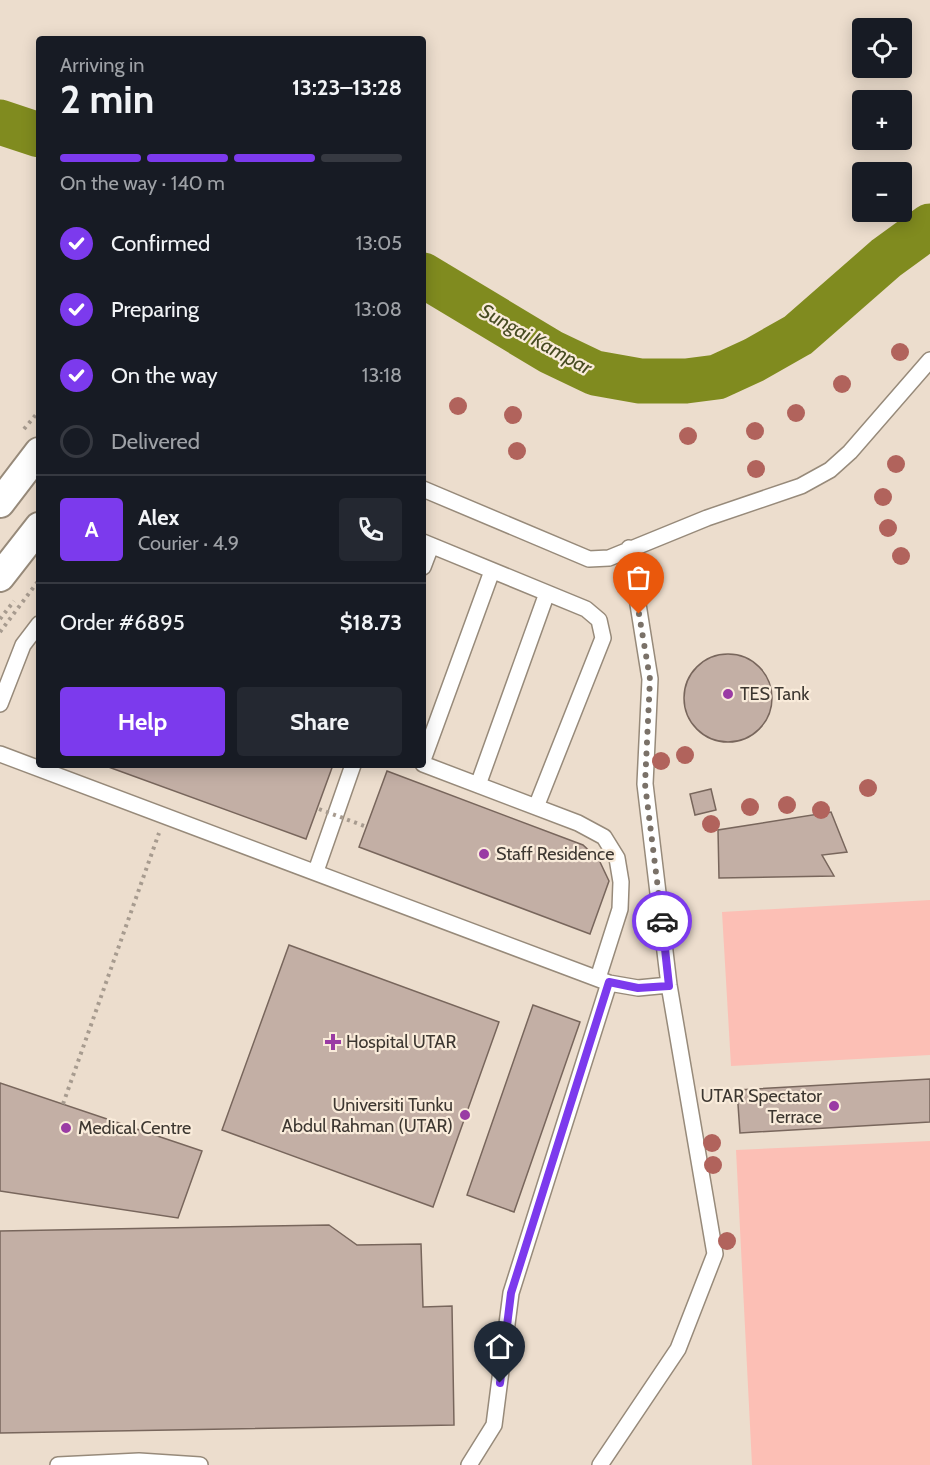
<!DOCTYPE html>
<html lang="en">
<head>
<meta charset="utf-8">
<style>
	:root { --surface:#171b24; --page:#242831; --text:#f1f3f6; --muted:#9ea1a6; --line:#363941; --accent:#7c3aed }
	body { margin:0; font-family:Cabin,sans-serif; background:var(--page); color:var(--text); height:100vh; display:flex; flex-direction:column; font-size:22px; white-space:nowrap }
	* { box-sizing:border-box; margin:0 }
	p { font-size:20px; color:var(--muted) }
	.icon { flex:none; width:33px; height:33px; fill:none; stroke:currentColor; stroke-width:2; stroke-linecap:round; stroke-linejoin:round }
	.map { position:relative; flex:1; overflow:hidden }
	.details { position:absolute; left:36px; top:36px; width:390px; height:732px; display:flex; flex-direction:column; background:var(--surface); border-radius:6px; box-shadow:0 3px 15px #0003 }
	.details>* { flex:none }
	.tools { position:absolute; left:852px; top:18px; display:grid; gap:12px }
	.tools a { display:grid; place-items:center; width:60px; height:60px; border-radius:6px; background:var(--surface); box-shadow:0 3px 15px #0003; font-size:30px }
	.pin { position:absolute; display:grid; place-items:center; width:51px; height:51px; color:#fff; margin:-62px -26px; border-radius:50% 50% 50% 0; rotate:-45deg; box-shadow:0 0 6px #0007 }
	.pin .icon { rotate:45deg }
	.courier { position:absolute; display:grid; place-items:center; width:60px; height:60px; margin:-30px; border:4px solid #7c3aed; border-radius:50%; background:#fff; color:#222; box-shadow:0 2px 8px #0007 }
	.head em { font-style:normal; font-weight:700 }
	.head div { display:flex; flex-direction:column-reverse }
	.head { display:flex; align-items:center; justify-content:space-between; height:102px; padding:0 24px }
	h1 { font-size:39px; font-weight:700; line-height:45px }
	.bar { display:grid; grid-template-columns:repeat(4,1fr); gap:9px 6px; align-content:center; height:72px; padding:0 24px }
	.bar i { height:8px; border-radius:4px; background:var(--line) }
	.bar .selected { background:var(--accent) }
	.bar p { grid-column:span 4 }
	.line { display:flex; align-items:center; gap:15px; padding:0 24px; border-top:2px solid var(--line) }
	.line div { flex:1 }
	.round { display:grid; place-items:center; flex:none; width:63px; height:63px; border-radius:6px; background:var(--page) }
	ol { padding:0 24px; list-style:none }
	li { display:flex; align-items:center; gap:18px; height:66px }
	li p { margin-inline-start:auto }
	li .icon { padding:6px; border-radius:50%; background:var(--accent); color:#fff; stroke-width:4 }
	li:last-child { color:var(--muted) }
	li i { width:33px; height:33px; border:3px solid var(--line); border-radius:50% }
	.action { display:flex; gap:12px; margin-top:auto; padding:12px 24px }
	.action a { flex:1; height:69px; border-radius:6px; background:var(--accent); color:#fff; font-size:24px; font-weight:700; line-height:69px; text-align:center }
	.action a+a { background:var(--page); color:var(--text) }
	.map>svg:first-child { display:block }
</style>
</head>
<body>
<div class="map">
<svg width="930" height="1465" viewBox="0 0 930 1465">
	<rect width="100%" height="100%" fill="#ecddcd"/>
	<path fill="#fcbfb5" d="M 930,900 L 930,1055 L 731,1066 L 722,912 Z
		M 930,1141 L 930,1465 L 752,1465 L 736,1150 Z"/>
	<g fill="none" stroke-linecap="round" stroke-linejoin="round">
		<path stroke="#808b1f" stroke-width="45" d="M 0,122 L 39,135
			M 423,275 L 551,352 L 595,373 L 640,381 L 686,381 L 717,377 L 754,360 L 798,335 L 886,258 L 930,226"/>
	</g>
	<path fill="#c3afa5" stroke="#78665c" stroke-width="1.5" d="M684 698a44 44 0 1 1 88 0a44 44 0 1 1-88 0Z
		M 103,765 L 333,765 L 306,839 Z
		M 387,771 L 583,845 L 599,860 L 609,881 L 590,934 L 359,847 Z
		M 711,789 L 716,810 L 695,815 L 690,794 Z
		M 831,812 L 847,852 L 822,855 L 834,876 L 719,878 L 718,830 Z
		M 289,945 L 499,1022 L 433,1207 L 222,1130 Z
		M 533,1005 L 580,1022 L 514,1212 L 467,1195 Z
		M 930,1079 L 930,1122 L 740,1133 L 737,1090 Z
		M 0,1083 L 202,1151 L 178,1218 L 0,1191 Z
		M 329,1225 L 357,1245 L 421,1244 L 423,1307 L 452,1306 L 454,1425 L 0,1433 L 0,1231 Z"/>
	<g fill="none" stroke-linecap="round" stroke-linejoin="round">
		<g stroke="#978a7a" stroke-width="18">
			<path id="service" d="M 423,489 L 589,559 L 609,558 L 707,518 L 801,486 L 830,470 L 850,452 L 930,360
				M 423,542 L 586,609 L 599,620 L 603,638 L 536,807
				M 423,567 L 431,546
				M 0,704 L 23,645 L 39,624
				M 0,754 L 609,983 L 638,988 L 669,985
				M 423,760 L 492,571
				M 423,764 L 578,823 L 604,837 L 617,858 L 621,882 L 620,909 L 598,978
				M 478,785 L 547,593
				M 316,871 L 353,765
				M 58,1465 L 139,1461 L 200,1465
				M 469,1465 L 494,1425 L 511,1293 L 609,983
				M 600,1465 L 678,1349 L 715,1254 L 669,985 L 645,784 L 650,679 L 629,548"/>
		</g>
		<g stroke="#978a7a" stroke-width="32">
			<path id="minor" d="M 0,503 L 39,452
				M 0,577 L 39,527"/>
		</g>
		<path stroke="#a79b8f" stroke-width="4" stroke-dasharray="3 4.5" stroke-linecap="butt" d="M 24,429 L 39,411
			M 0,619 L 14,601
			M 0,632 L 39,580
			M 63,1104 L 159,833"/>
		<use href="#service" stroke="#fff" stroke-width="15"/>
		<use href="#minor" stroke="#fff" stroke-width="28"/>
		<path stroke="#a79b8f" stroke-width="4" stroke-dasharray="3 4.5" stroke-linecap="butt" d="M 319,809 L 367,827"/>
	</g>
	<g fill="#b1635c">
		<circle cx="900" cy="352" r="9"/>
		<circle cx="842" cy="384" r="9"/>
		<circle cx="458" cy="406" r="9"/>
		<circle cx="796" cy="413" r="9"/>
		<circle cx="513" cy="415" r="9"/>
		<circle cx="755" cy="431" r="9"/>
		<circle cx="688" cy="436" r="9"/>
		<circle cx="517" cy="451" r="9"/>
		<circle cx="896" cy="464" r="9"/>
		<circle cx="756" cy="469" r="9"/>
		<circle cx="883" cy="497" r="9"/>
		<circle cx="888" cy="528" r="9"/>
		<circle cx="901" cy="556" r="9"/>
		<circle cx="685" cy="755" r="9"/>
		<circle cx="661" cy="761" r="9"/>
		<circle cx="868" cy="788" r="9"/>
		<circle cx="787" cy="805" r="9"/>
		<circle cx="750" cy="807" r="9"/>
		<circle cx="821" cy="810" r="9"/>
		<circle cx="711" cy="824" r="9"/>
		<circle cx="712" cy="1143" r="9"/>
		<circle cx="713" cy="1165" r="9"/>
		<circle cx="727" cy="1241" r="9"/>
	</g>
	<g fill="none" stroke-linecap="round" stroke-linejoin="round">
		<path stroke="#7a7168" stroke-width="6" stroke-dasharray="0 10.8" d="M 639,614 L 650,679 L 645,784 L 662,921"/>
		<path stroke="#7c3aed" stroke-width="8" d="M 500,1383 L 511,1293 L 609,982 L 638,988 L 669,986 L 662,921"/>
	</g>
	<g fill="#9a3ba4" stroke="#f9ebda" stroke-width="2">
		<circle cx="728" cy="694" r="6"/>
		<circle cx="484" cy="854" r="6"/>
		<path d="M330 1033h6v6h6v6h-6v6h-6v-6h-6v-6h6z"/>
		<circle cx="834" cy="1106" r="6"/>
		<circle cx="465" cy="1115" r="6"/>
		<circle cx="66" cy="1128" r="6"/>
	</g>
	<g text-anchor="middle" stroke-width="4.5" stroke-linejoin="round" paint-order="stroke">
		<g font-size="18" fill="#3d3731" stroke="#f9ebda" text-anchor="start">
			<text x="740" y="700">TES Tank</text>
			<text x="496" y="860">Staff Residence</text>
			<text x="346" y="1048">Hospital UTAR</text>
			<text x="822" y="1102" text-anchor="end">UTAR Spectator<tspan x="822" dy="21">Terrace</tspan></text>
			<text x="453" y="1111" text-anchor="end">Universiti Tunku<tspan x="453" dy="21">Abdul Rahman (UTAR)</tspan></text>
			<text x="78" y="1134">Medical Centre</text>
		</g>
		<g font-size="20" font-style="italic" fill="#474c22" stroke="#f9ebda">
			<text transform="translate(536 339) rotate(29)" y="7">Sungai Kampar</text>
		</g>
	</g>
</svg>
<div class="tools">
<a><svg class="icon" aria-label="locate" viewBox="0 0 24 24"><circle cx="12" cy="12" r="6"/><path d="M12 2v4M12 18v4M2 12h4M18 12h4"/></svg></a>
<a>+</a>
<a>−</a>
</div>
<div class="pin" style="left:639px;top:614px;background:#ea580c"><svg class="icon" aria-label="bag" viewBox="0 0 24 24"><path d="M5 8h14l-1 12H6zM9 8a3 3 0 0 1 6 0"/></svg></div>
<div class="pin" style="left:500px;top:1383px;background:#1f2937"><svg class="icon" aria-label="home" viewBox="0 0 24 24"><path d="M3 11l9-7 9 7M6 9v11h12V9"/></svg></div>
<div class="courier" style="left:662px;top:921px"><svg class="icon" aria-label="car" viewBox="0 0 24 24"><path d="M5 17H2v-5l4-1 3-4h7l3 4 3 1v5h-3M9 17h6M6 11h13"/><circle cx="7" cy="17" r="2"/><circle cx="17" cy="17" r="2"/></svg></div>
<section class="details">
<div class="head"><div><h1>2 min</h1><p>Arriving in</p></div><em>13:23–13:28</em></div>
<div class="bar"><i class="selected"></i><i class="selected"></i><i class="selected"></i><i></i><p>On the way · 140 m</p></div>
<ol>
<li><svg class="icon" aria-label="check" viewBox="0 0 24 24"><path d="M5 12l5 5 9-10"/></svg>Confirmed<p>13:05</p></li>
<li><svg class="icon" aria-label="check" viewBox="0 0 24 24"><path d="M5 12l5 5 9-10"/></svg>Preparing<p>13:08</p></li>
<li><svg class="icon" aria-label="check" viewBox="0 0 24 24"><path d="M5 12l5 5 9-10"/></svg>On the way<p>13:18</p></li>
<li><i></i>Delivered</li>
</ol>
<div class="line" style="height:108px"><b class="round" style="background:var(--accent);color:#fff">A</b><div><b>Alex</b><p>Courier · 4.9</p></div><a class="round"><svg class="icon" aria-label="phone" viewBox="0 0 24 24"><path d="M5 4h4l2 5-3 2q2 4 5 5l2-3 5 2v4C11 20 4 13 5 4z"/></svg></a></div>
<div class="line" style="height:78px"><div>Order #6895</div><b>$18.73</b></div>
<div class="action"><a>Help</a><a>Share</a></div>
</section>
</div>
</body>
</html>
